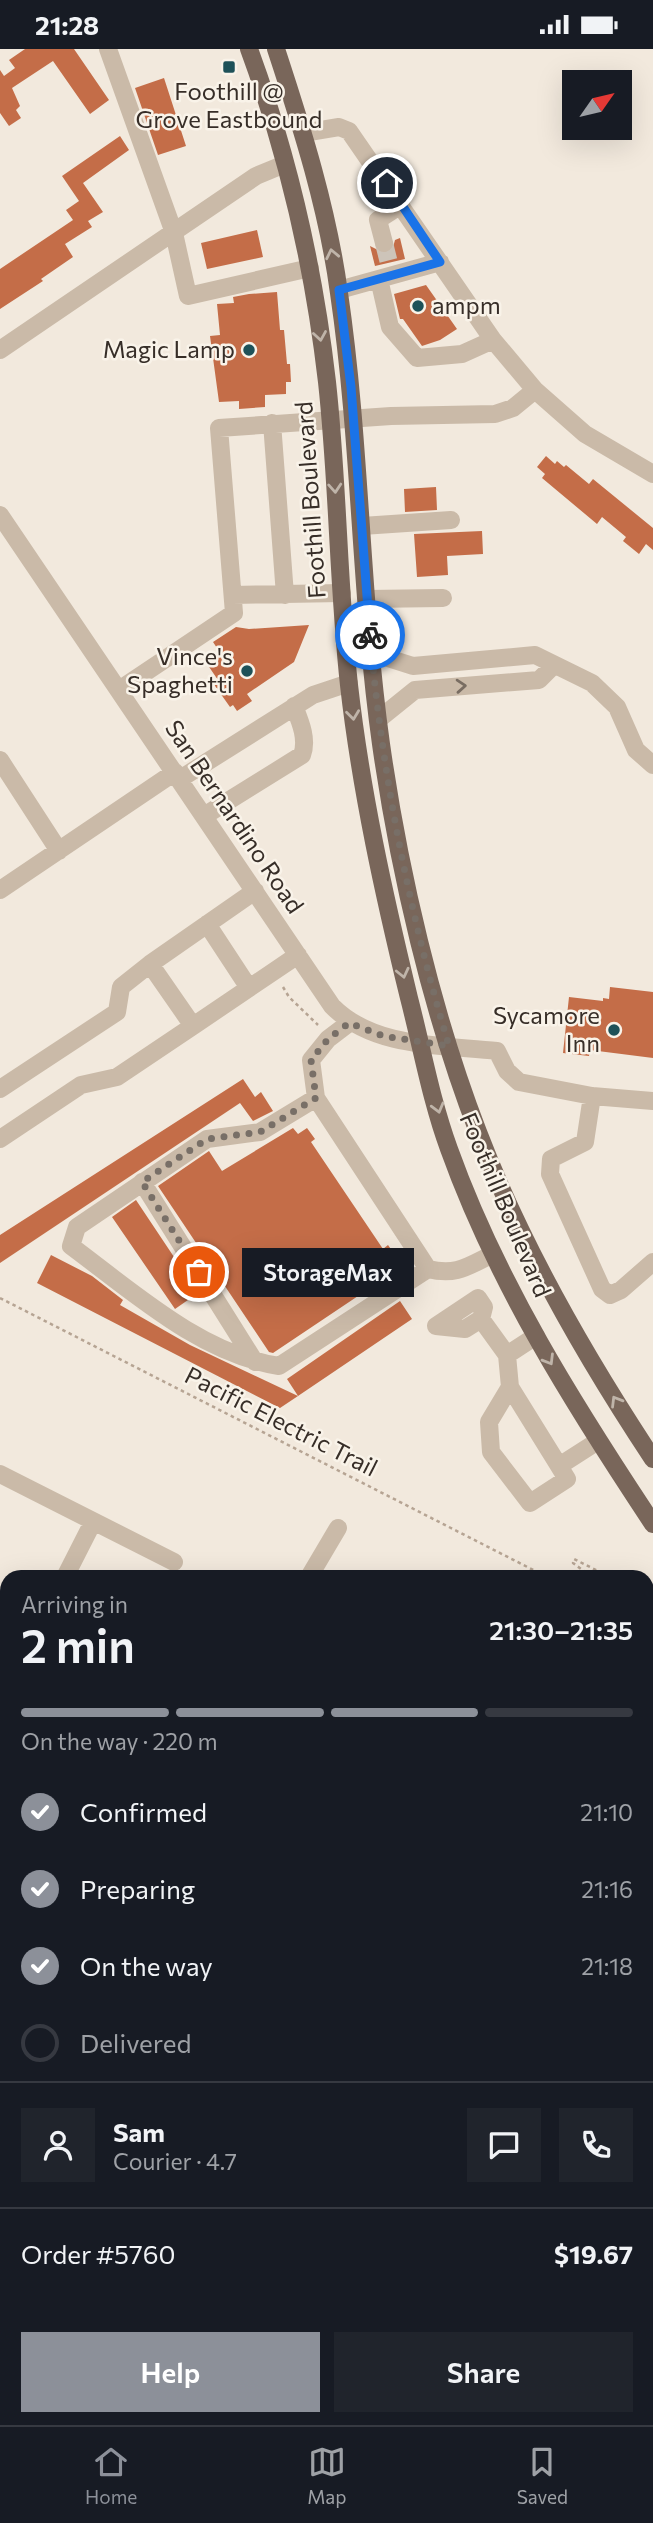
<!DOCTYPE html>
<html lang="en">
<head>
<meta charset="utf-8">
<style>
	:root { --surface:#171b24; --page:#20242c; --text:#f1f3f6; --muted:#9ea1a6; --line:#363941; --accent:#8c9099 }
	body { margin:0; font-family:Commissioner,sans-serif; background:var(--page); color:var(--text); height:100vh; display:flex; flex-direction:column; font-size:26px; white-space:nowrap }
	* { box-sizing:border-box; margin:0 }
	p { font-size:23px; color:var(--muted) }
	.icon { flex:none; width:38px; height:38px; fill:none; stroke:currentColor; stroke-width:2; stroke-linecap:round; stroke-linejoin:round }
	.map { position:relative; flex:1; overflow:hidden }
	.sheet { position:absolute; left:0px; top:1521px; width:654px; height:856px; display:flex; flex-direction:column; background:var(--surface); border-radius:21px 21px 0 0; box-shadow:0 7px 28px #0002 }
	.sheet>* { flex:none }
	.needle { width:46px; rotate:56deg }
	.fabs { position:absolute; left:562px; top:21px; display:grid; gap:14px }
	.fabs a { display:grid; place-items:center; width:70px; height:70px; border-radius:0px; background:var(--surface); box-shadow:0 7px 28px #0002; font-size:35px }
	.pin { position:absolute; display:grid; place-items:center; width:60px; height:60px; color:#fff; margin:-30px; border:4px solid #fff; border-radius:50%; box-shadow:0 2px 7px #0007 }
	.courier { position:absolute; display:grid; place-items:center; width:70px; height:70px; margin:-35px; border:5px solid #1a73e8; border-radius:50%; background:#fff; color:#222; box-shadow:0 2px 9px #0007 }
	.bubble { position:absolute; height:49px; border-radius:0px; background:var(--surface); box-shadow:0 7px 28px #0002; font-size:23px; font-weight:600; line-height:49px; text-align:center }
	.headline em { font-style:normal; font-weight:600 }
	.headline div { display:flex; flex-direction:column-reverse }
	.headline { display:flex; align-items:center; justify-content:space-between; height:119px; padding:0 21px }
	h1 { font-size:46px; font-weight:600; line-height:52px }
	.bar { display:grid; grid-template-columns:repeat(4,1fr); gap:10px 7px; align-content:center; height:84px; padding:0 21px }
	.bar i { height:9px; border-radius:5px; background:var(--line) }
	.bar .selected { background:var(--accent) }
	.bar p { grid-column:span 4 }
	.line { display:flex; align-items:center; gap:18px; padding:0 21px; border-top:2px solid var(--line) }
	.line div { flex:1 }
	.round { display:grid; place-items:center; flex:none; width:74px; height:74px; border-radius:0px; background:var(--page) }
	ol { padding:0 21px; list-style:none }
	li { display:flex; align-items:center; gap:21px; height:77px }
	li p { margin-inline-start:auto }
	li .icon { padding:7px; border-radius:50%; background:var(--accent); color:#fff; stroke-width:4 }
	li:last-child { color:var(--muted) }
	li i { width:38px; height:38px; border:4px solid var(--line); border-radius:50% }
	.primary-button { display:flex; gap:14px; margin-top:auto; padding:14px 21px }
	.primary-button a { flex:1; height:80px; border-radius:0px; background:var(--accent); color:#fff; font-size:28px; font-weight:600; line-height:80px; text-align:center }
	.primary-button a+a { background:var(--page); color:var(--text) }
	.status { display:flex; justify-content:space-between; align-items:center; height:49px; padding:0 35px; background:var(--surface); direction:ltr }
	.status svg { height:19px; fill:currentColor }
	.menu { display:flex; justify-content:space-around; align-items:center; height:98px; border-top:2px solid var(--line); background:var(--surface); font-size:19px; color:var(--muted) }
	.menu a { display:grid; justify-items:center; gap:4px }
	.menu .selected { color:var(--accent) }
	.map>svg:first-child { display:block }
</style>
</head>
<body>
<div class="status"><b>21:28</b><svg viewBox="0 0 49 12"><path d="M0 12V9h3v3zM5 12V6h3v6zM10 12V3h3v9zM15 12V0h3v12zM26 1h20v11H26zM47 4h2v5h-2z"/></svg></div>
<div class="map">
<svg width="653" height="2376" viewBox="0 0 653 2376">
	<rect width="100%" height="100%" fill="#f2e9dd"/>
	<path fill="#c46d48" d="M 25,0 L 74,0 L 109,51 L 90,65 L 53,12 L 12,39 L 20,57 L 16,61 L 21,69 L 9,77 L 0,64 L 0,21 L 4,27 L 15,19 L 9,11 Z
		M 164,29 L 186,97 L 158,106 L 135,39 Z
		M 120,87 L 129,101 L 83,134 L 103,163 L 88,172 L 92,178 L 65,195 L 73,208 L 41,230 L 43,232 L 0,260 L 0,220 L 73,171 L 66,161 L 79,152 L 62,127 Z
		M 257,181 L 263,208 L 207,220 L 201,194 Z
		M 400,189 L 405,210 L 375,217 L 370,197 L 386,205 L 392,202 L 395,191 Z
		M 426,236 L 457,280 L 440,291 L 422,297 L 403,270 L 400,270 L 394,245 Z
		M 277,243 L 280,281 L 284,281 L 287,315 L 290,315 L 291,333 L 286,333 L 286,345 L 265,346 L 265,358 L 239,360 L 239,352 L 219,353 L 210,287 L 220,286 L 217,255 L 234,254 L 233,248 L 249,245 Z
		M 546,407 L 555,415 L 557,412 L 564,418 L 566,416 L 589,435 L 593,430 L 653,479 L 653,501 L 646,495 L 639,505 L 623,492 L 626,488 L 602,468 L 597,475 L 542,429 L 545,425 L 537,418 Z
		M 436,438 L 437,461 L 405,463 L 404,440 Z
		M 482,482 L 483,505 L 447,507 L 448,526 L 417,528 L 414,485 Z
		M 309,576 L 294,613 L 247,645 L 252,652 L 237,662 L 233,656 L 230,658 L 213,634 L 218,631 L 205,612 L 219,602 L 213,593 L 236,578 L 249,580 Z
		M 610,938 L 653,943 L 653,1009 L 590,1001 L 589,1007 L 563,1004 L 569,948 L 603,952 L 603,949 L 609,950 Z
		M 243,1030 L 255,1048 L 261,1043 L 273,1062 L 253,1072 L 240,1054 L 0,1214 L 0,1186 Z
		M 293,1079 L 298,1085 L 307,1079 L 315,1090 L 311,1093 L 383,1200 L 388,1196 L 400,1213 L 384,1228 L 387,1233 L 366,1247 L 364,1243 L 273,1304 L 269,1303 L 158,1137 L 209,1102 L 222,1122 Z
		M 136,1151 L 198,1244 L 175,1260 L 112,1168 Z
		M 51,1206 L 92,1227 L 123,1251 L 120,1256 L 190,1296 L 298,1347 L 280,1359 L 37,1234 Z
		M 400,1252 L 412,1270 L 298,1347 L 287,1330 Z"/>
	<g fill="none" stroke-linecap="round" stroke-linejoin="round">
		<path stroke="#cdc4b9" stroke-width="18" stroke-dasharray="18 9" stroke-linecap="butt" d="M 384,194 L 389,214"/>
		<path stroke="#b6a493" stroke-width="2.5" stroke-dasharray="3.5 3.5" stroke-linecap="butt" d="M 283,938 L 289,948 L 318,976
			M 0,1249 L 547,1528
			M 592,1528 L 573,1514 L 574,1510 L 610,1528
			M 648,1547 L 653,1549
			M 648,1567 L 653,1572
			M 648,1583 L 653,1585
			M 648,1589 L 653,1596"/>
		<path stroke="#cabaa8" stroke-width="18" d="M 108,0 L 174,184 L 188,247 L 310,219
			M 303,84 L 339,78 L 349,82 L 493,291 L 535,341 L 585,385 L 653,425
			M 384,194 L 378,171 L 401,156
			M 379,230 L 390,278 L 417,309 L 462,305 L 493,291
			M 339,241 L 440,213
			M 0,301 L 256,127 L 285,115
			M 272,374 L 285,546
			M 0,466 L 332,957 C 373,999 441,996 497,1002 L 507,1022 L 519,1033 L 592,1047 L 653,1052
			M 362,477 L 451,471
			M 233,546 L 342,544
			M 367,550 L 443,549
			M 372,604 L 413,617 L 535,606 L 592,634 L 617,658 L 636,701 L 653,716
			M 119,641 L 234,564 L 219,379 L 391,367 L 495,365 L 513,359 L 535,341
			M 379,670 L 415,641 L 539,631 L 554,616
			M 0,711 L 59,802
			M 180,730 L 313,646 L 349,634
			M 204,767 L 302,706 C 308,690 300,672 294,657
			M 0,841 L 175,723
			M 255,842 L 150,915 L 193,977 L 298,906
			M 207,875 L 249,939
			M 349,974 L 328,990 L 311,1011 L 316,1049 L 260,1083 L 207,1090 L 77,1178 L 71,1197 C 133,1243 201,1305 279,1317 L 428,1220 C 457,1227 468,1217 493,1205
			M 0,1040 L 117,963 L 121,938 L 150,915
			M 592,1047 L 585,1093 L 551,1110 L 550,1125 L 602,1240 L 610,1246 L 621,1241 L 653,1213
			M 316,1049 L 428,1220
			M 0,1090 L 81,1036 L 117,1028 L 193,977
			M 142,1133 L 255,1313
			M 481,1270 L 465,1280 L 436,1277 L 478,1249 L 484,1258 L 481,1270 L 507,1306
			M 536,1287 L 507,1306 L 510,1338 L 559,1417 L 598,1392
			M 510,1338 L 489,1373 L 491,1403 L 530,1454 L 567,1430 L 559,1417
			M 0,1425 L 174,1513
			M 65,1528 L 93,1473
			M 309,1528 L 338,1479
			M 0,1625 L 7,1635
			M 648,1731 L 653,1724
			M 0,1835 L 7,1830
			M 648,1860 L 653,1863
			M 648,1974 L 653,1971
			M 0,2097 L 7,2109
			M 648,2109 L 653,2105
			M 0,2272 L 7,2265
			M 0,2291 L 7,2302
			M 648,2334 L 653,2343
			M 133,2370 L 137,2376
			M 267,2370 L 271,2376
			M 564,2370 L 568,2376
			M 45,2376 L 55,2370
			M 392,2376 L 394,2370"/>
		<path stroke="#79665a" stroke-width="18" d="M 249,0 C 288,106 314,220 327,333 C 338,433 338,535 349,636 C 361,742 384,846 409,949 C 422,999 431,1051 449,1100 C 497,1234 574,1356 653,1475
			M 276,0 C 302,79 328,161 339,244 C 361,394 360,545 381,695 C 399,822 432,964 478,1083 C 521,1196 586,1309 653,1410"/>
	</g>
	<defs><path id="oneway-chevron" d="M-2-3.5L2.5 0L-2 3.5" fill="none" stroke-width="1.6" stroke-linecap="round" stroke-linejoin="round" transform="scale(1.75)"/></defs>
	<g stroke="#bfb4a9">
		<use href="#oneway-chevron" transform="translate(332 205) rotate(-102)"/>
		<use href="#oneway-chevron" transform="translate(320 287) rotate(81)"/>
		<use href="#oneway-chevron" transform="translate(335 439) rotate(86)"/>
		<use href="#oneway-chevron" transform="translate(353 666) rotate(83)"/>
		<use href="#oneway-chevron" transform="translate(403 924) rotate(77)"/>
		<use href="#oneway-chevron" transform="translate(438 1059) rotate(75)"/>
		<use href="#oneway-chevron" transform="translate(549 1311) rotate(59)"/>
		<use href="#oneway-chevron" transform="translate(616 1352) rotate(-121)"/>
	</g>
	<use stroke="#796d62" href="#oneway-chevron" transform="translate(461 637) rotate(-4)"/>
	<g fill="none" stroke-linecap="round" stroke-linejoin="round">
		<path stroke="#786f67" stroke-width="7" stroke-dasharray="0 12.6" d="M 199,1223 L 142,1133 L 207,1090 L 260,1083 L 316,1049 L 311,1011 L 328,990 L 349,974 L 383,987 L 449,997 C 409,863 382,725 370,586"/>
		<path stroke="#1a73e8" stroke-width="9" d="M 370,586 L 351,338 L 339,241 L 440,213 L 387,134"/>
	</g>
	<g fill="#1e5158" stroke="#f9f3e9" stroke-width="2.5">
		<rect x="222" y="11" width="14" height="14" rx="3.5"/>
		<circle cx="418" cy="257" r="7"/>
		<circle cx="249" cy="301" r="7"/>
		<circle cx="247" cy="622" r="7"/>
		<circle cx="614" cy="981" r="7"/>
	</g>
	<g text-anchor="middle" stroke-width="5" stroke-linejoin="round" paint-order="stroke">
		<g font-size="24" fill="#372e28" stroke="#f9f3e9" text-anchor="end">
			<text x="229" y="51" text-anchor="middle">Foothill @<tspan x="229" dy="28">Grove Eastbound</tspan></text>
			<text x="432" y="265" text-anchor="start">ampm</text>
			<text x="235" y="309">Magic Lamp</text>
			<text x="233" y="616">Vince's<tspan x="233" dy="28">Spaghetti</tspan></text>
			<text x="600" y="975">Sycamore<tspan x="600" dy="28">Inn</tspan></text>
		</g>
		<g font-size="24" fill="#372e28" stroke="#f9f3e9">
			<text transform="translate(311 451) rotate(-94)" y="8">Foothill Boulevard</text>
			<text transform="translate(234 768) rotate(56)" y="8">San Bernardino Road</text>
			<text transform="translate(505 1156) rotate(67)" y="8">Foothill Boulevard</text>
			<text transform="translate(281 1373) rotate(27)" y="8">Pacific Electric Trail</text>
		</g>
	</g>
</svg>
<div class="fabs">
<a><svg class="needle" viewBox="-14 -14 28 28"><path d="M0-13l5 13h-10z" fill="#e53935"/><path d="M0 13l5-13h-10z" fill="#9ea1a6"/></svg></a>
</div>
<div class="pin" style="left:199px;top:1223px;background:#ea580c"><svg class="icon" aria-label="bag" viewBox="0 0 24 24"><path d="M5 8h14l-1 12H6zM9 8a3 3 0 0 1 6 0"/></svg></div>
<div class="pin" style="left:387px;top:134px;background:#1f2937"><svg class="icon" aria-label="home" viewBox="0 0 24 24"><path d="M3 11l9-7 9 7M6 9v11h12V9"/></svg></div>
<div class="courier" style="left:370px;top:586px"><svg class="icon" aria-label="bike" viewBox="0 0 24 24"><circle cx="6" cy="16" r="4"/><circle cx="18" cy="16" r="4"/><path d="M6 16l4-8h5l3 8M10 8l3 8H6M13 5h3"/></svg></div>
<div class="bubble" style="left:242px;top:1199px;width:172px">StorageMax</div>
<section class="sheet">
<div class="headline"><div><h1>2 min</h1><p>Arriving in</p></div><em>21:30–21:35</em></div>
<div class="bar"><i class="selected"></i><i class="selected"></i><i class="selected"></i><i></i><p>On the way · 220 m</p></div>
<ol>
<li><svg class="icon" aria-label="check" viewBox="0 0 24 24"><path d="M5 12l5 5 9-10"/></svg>Confirmed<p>21:10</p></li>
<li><svg class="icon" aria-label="check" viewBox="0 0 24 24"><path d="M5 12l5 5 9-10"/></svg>Preparing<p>21:16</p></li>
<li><svg class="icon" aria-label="check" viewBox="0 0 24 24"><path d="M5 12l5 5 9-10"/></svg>On the way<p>21:18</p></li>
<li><i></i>Delivered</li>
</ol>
<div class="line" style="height:126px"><a class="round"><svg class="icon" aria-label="person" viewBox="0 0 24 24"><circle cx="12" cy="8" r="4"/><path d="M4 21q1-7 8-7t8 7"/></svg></a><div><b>Sam</b><p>Courier · 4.7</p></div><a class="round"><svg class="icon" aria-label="chat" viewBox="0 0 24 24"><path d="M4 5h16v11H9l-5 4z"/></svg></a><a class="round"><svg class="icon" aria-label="phone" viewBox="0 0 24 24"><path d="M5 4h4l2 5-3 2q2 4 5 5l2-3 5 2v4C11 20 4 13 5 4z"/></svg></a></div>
<div class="line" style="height:91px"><div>Order #5760</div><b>$19.67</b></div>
<div class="primary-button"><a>Help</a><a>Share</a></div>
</section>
</div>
<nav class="menu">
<a class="selected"><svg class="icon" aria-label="home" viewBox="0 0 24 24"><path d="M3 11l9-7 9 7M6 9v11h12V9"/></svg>Home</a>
<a><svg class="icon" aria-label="map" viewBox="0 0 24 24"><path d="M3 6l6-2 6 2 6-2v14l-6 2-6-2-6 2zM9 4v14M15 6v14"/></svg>Map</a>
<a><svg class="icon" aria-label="saved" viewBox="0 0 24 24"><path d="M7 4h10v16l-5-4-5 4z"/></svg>Saved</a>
</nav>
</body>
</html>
